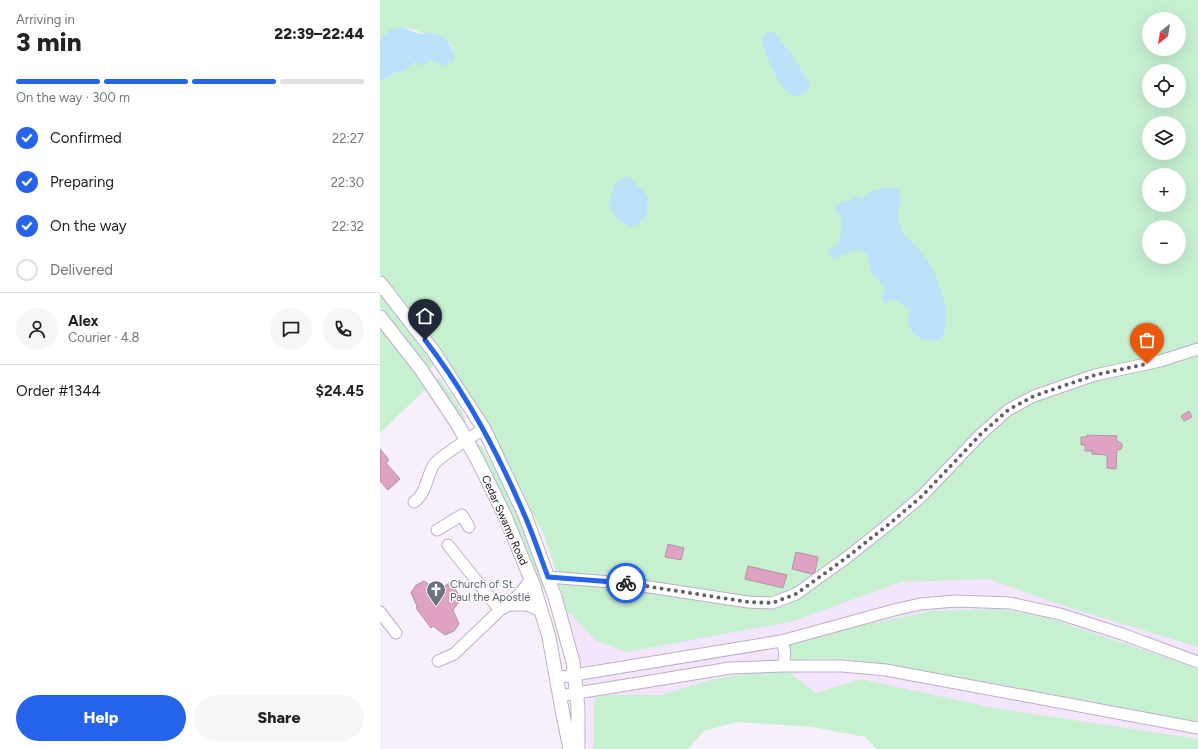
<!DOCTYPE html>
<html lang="en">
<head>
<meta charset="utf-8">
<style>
	:root { --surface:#fff; --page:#f6f6f6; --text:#222; --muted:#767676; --line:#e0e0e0; --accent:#2563eb }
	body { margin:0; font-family:Figtree,sans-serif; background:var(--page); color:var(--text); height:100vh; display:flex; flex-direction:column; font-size:15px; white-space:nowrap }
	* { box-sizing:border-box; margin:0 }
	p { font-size:13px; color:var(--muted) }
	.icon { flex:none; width:22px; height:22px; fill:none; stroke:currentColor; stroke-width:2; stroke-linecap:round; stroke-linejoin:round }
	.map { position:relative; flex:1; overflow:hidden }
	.sheet { display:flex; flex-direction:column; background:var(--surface); width:380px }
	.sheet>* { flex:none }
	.needle { width:26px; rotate:210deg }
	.tools { position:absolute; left:762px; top:12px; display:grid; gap:8px }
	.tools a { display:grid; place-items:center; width:44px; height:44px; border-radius:50%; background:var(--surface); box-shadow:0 4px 16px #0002; font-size:20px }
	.pin { position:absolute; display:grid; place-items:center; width:34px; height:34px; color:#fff; margin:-41px -17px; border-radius:50% 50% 50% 0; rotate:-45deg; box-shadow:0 0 4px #0007 }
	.pin .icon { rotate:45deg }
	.courier { position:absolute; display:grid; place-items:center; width:40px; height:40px; margin:-20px; border:3px solid #2563eb; border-radius:50%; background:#fff; color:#222; box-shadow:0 1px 5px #0007 }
	.headline em { font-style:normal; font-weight:800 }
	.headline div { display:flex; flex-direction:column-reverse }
	.headline { display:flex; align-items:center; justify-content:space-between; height:68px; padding:0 16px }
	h1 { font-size:26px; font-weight:800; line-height:30px }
	.bar { display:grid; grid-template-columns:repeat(4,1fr); gap:6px 4px; align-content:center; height:48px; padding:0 16px }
	.bar i { height:5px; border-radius:3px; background:var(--line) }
	.bar .active { background:var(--accent) }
	.bar p { grid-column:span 4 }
	.line { display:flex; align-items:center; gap:10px; padding:0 16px; border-top:1px solid var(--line) }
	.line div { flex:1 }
	.round { display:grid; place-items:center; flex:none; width:42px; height:42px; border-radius:21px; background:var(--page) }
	ol { padding:0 16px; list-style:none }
	li { display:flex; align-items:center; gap:12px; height:44px }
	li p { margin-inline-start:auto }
	li .icon { padding:4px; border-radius:50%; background:var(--accent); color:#fff; stroke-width:4 }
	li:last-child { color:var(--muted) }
	li i { width:22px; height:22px; border:2px solid var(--line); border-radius:50% }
	.cta { display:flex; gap:8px; margin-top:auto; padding:8px 16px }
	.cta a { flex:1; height:46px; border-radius:24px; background:var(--accent); color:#fff; font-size:16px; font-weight:800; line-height:46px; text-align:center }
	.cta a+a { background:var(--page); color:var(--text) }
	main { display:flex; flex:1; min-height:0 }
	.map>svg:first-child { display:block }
</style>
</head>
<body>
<main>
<section class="sheet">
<div class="headline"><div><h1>3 min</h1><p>Arriving in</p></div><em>22:39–22:44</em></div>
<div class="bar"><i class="active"></i><i class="active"></i><i class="active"></i><i></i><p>On the way · 300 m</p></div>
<ol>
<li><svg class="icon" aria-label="check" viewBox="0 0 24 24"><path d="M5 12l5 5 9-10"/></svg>Confirmed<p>22:27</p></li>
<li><svg class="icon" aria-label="check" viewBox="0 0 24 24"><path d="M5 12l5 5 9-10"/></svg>Preparing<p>22:30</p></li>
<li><svg class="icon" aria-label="check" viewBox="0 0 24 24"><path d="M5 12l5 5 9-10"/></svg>On the way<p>22:32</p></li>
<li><i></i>Delivered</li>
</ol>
<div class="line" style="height:72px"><a class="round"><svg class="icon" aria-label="person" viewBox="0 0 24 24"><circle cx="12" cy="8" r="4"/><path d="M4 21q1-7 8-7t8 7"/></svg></a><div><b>Alex</b><p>Courier · 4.8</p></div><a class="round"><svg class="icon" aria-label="chat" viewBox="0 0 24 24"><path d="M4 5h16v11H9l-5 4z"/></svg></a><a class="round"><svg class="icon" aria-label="phone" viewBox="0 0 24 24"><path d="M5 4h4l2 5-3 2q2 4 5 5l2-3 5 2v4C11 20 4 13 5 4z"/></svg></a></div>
<div class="line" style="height:52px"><div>Order #1344</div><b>$24.45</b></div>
<div class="cta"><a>Help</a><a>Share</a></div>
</section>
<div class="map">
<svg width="818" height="749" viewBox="0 0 818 749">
	<rect width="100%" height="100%" fill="#f7effc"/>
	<path fill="#f2e5fc" d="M 486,558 L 818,585 L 818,749 L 349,700 L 306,749 L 208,749 L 206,691 L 187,613 L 247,621 Z"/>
	<path fill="#c7f0d1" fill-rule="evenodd" d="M 0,0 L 818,0 L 818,647 L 678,604 L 609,579 L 521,582 L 414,621 L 247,652 L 217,641 L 195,619 L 192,614 L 187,613 L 176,572 L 164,536 L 126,459 L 94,401 L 62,354 L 0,273 L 0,81 L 17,72 L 24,71 L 35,62 L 47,62 L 50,60 L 65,66 L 73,49 L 70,43 L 64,39 L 23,27 L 12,29 L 0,40 ZM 769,19 L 799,19 L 799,49 L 769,49 ZM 769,71 L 799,71 L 799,101 L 769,101 ZM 769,123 L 799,123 L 799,153 L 769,153 ZM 769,175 L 799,175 L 799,205 L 769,205 ZM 265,194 L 268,197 C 267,213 269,222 251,227 L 239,221 L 230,209 ZM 769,227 L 799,227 L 799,257 L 769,257 Z
		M 0,292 L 53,363 L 54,365 L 50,369 L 48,368 L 8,315 L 0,307 Z
		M 0,320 L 50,385 L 0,433 Z
		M 58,377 L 61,380 C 70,394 86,410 86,427 L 55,379 Z
		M 98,444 L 102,446 L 134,504 L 162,569 L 170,602 L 143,548 L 96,447 Z
		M 618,609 L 668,618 L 767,651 L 818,669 L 818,722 L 542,671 L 467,659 L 427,659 L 419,661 L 412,659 L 408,650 L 409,642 L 416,639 L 552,611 Z
		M 377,672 L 409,672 L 436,693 L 481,679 L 613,708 L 818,739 L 818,749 L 497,749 L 485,737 L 432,727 L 356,722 L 324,731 L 308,749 L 213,749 L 214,699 L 224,695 L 282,695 L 333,679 Z"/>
	<path fill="#bce2f9" d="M 23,27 C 29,30 37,34 44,34 C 46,34 48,33 50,33 C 64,34 76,47 74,61 L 65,66 L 50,60 L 42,66 L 35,62 L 24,71 L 17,72 L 0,81 L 0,40 L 11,29 Z
		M 387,32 L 393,32 C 409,48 418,65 430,84 L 426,92 L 420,97 C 416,95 411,95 408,93 C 399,87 383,50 381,39 Z
		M 244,177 L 251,178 L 268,197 C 267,213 269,222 251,227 L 239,221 L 230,209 L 230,198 L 235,184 Z
		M 502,188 L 518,188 L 522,200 C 518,208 517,212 519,220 C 523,240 532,240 543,254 C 559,274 574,316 561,340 C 547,343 531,338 528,323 C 527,319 529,314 530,311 L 520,302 L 512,300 L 504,304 L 502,295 L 505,288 L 491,272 L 487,254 L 478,250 L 452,258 L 447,250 L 454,247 L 459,241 L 462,229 L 462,218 L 455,210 L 458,204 L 471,200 L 477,196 L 483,199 L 488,193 Z"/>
	<path fill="#dfa2c3" stroke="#b492a4" d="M 809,411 L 812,417 L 804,421 L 801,416 Z
		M 707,435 L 737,436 L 736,440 L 742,444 L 742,447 L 741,449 L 737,450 L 736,469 L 727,468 L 727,455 L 712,454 L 712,451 L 705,451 L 705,445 L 701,445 L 701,437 L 707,437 Z
		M 0,449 L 9,460 L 6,463 L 20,479 L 8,490 L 0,481 Z
		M 288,544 L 304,548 L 301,560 L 285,557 Z
		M 416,552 L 438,557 L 435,572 L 432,574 L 412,569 Z
		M 368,566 L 407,575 L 403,588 L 365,579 Z
		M 44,581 L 57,590 L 70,583 L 82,598 L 73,610 L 79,624 L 74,631 L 65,635 L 53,626 L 51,628 L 36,608 L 37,606 L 31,593 L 36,585 Z"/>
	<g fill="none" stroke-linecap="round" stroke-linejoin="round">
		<g stroke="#bfadcc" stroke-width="13">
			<path id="minor" d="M 34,502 C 46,494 46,479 53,466 C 57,458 94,435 104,429
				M 57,530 L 82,515 L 89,527
				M 68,545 L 120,610
				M 168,577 L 243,583 L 368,602 L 392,603 L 416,594 L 466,558 L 504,528 L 542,496 L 600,435 L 628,410 L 654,396 L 715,375 L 780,361 L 818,349
				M 129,605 L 147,605 L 161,611
				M 0,612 L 16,633
				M 401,641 C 406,649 405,657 403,666
				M 58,661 L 74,654 L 120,610 L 129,605 L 141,592 L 151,579
				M 176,678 L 401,641 L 514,610 L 540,604 L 576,601 L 630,603 L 680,614 L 742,634 L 818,662
				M 179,696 L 350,668 L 403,666 L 462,666 L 506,670 L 818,728"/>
		</g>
		<g stroke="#bfadcc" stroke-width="15">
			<path id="major" d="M 0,283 L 54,352 L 104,429 L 145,515 L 175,597 L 193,662 L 198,708 L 198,749
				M 0,317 L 40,368 L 78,425 L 97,459 L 124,514 L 153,584 L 169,637 L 183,715 L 190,749"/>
		</g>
		<use href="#minor" stroke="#fff" stroke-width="11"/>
		<use href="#major" stroke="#fff" stroke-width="13"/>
	</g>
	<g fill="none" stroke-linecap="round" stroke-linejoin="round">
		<path stroke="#655d69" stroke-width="4" stroke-dasharray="0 7.2" d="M 246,583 L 368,602 L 392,603 L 416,594 L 466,558 L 514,520 L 542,496 L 600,435 L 628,410 L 654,396 L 715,375 L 767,364"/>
		<path stroke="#2563eb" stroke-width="5" d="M 45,340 C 86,393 118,453 144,514 C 153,534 160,556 168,577 L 246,583"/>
	</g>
	<defs>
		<g id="church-pin" transform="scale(1)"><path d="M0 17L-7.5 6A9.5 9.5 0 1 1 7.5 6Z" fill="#6b7280" stroke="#fff"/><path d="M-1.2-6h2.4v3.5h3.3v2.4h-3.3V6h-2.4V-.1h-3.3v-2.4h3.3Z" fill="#fff"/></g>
	</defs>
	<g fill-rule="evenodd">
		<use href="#church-pin" x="56" y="590"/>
	</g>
	<g text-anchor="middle" stroke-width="3" stroke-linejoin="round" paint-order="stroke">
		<g font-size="11" fill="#160f1a" stroke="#fff">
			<text transform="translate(125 520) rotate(66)" y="4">Cedar Swamp Road</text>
		</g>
		<g font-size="11" fill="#5b616d" stroke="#fff" text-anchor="start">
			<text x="70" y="588">Church of St.<tspan x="70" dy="13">Paul the Apostle</tspan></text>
		</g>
	</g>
</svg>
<div class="tools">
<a><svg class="needle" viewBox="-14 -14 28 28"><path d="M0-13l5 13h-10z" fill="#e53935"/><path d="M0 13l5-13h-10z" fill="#767676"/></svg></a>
<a><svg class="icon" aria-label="locate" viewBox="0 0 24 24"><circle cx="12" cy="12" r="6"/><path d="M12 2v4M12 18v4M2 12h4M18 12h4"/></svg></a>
<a><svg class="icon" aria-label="layers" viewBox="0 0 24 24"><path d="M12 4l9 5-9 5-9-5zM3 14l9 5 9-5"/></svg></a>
<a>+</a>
<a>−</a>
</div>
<div class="pin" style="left:767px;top:364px;background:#ea580c"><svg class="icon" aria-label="bag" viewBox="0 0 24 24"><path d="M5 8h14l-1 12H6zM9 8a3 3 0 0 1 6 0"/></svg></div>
<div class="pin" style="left:45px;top:340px;background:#1f2937"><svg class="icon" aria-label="home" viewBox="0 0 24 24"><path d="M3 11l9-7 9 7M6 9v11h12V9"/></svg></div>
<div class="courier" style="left:246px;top:583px"><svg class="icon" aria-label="bike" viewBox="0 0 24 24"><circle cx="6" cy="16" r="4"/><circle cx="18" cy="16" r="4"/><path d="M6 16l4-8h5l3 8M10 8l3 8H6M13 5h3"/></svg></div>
</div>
</main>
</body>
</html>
